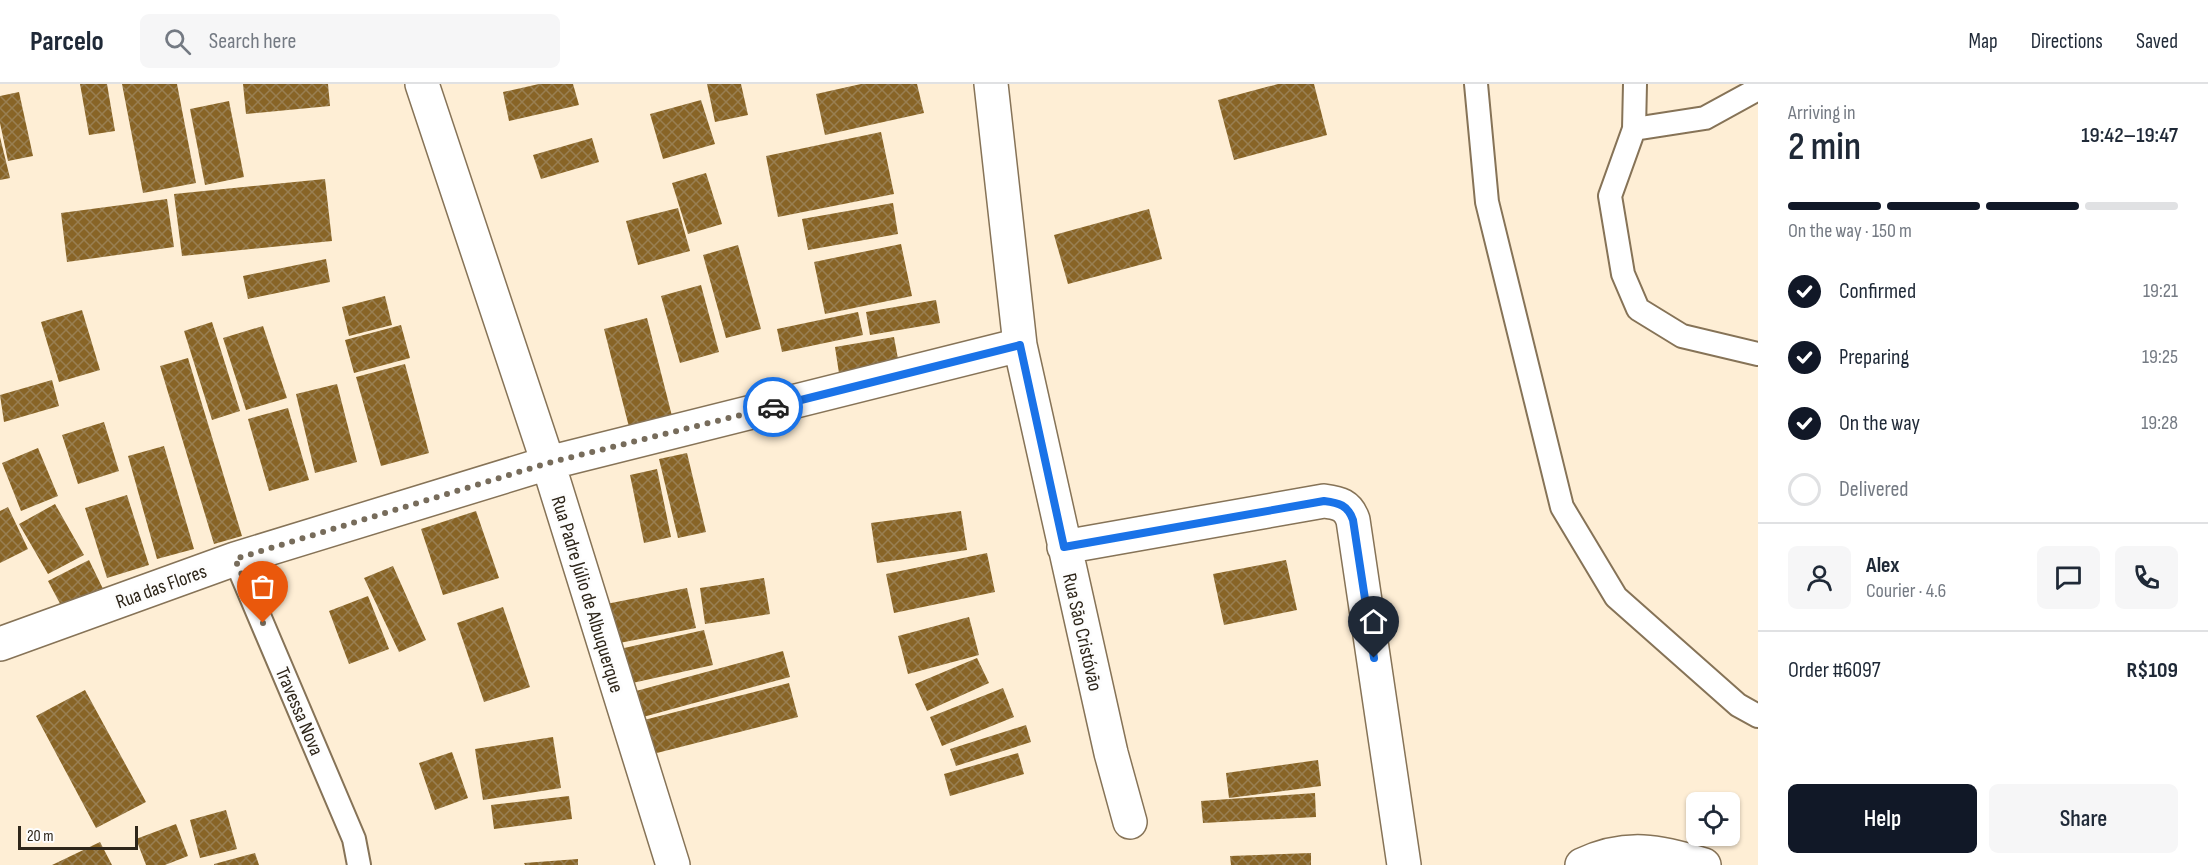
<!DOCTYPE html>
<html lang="en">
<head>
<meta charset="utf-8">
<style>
	:root { --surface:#fff; --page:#f6f6f7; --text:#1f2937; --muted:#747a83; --line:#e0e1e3; --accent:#111827 }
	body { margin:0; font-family:"Sofia Sans Condensed",sans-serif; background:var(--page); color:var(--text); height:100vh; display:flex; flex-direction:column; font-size:22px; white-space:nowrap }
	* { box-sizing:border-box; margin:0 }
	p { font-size:20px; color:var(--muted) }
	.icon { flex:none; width:33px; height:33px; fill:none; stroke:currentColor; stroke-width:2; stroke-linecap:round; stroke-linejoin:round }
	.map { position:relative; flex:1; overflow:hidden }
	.details { display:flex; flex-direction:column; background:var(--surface); width:450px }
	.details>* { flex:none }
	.tools { position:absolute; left:1686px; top:708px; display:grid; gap:12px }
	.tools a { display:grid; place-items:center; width:54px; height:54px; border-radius:9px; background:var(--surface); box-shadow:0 2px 4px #0004; font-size:30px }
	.scale { position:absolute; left:18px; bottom:15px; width:120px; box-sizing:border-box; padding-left:6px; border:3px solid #2e261a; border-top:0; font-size:16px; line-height:21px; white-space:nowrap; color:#2e261a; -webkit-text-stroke:4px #fdfdfd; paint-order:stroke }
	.pin { position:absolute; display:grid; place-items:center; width:51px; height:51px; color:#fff; margin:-62px -26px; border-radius:50% 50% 50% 0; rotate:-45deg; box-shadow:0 0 6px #0007 }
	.pin .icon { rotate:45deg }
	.courier { position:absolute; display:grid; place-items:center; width:60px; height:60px; margin:-30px; border:4px solid #1a73e8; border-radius:50%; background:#fff; color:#222; box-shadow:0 2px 8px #0007 }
	.summary em { font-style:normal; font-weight:600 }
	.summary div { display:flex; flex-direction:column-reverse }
	.summary { display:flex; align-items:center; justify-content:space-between; height:102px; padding:0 30px }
	h1 { font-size:39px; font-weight:600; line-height:45px }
	.bar { display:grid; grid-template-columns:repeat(4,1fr); gap:9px 6px; align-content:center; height:72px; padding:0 30px }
	.bar i { height:8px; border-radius:4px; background:var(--line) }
	.bar .active { background:var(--accent) }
	.bar p { grid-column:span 4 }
	.line { display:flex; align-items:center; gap:15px; padding:0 30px; border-top:2px solid var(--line) }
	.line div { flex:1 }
	.round { display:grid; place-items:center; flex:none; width:63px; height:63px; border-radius:9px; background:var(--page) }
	ol { padding:0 30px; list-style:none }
	li { display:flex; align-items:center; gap:18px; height:66px }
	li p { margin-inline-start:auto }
	li .icon { padding:6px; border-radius:50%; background:var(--accent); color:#fff; stroke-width:4 }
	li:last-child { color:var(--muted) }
	li i { width:33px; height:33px; border:3px solid var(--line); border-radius:50% }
	.cta { display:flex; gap:12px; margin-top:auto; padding:12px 30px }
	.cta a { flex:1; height:69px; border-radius:9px; background:var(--accent); color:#fff; font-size:24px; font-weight:600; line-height:69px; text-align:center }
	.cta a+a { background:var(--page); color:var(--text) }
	header { display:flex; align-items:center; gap:36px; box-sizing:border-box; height:84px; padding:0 30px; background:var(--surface); border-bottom:2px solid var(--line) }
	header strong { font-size:28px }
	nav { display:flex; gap:33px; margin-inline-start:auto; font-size:21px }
	.search { width:420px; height:54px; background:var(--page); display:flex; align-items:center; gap:15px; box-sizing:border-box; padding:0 21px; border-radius:9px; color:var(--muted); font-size:22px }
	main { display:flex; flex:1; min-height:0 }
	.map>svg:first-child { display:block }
</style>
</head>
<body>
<header>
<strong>Parcelo</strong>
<div class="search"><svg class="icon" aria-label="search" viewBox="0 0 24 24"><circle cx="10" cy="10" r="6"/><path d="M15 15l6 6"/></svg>Search here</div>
<nav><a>Map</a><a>Directions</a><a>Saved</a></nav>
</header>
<main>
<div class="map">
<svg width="1758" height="781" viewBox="0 0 1758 781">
	<defs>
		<pattern id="building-cross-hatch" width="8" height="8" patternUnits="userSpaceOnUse" patternTransform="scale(1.5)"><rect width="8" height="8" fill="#886426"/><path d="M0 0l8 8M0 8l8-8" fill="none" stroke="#997f52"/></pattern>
	</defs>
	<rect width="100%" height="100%" fill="#feeed5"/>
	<path fill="url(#building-cross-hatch)" d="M 80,0 L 107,0 L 115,47 L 89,51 Z
		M 122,0 L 177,0 L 196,99 L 143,109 Z
		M 243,0 L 328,0 L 330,22 L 246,30 Z
		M 539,0 L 573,0 L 579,21 L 509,37 L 503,8 Z
		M 707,0 L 741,0 L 748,31 L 715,38 Z
		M 861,0 L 917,0 L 924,29 L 825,51 L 816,10 Z
		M 1278,0 L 1314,0 L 1327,51 L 1234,76 L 1218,16 Z
		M 19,8 L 33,72 L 8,77 L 0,39 L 0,12 Z
		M 701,16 L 715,60 L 663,75 L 650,30 Z
		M 229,17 L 244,93 L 205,101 L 190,25 Z
		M 881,48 L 894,110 L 778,133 L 766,72 Z
		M 0,53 L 10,94 L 0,96 Z
		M 592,54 L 599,78 L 541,95 L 533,71 Z
		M 706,89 L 722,140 L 688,150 L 672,99 Z
		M 325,95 L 332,157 L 182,172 L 174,110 Z
		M 167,115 L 174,163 L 67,178 L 61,129 Z
		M 893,119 L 898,150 L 808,166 L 802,135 Z
		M 678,124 L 690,167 L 638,181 L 626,137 Z
		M 1149,125 L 1162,175 L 1068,200 L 1054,151 Z
		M 901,160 L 912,212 L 825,230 L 814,178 Z
		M 738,161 L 761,245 L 726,254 L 703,171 Z
		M 326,175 L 330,198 L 248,215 L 243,192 Z
		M 701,201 L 719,268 L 680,279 L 661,212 Z
		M 385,212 L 392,241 L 349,252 L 342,223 Z
		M 936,216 L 940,239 L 870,251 L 866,228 Z
		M 82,226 L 100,286 L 59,298 L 41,238 Z
		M 858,228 L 863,251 L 782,268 L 777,245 Z
		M 647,234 L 672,332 L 629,343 L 604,245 Z
		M 212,238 L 240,327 L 212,336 L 184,247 Z
		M 401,241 L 410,274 L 354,289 L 345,256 Z
		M 263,242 L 287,314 L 246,326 L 223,254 Z
		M 894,253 L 900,286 L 840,296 L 835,263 Z
		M 188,274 L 242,452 L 214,460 L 160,282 Z
		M 405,280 L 429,369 L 381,382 L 356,293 Z
		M 52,296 L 59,322 L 4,338 L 0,311 Z
		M 337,300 L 357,378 L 315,389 L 296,310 Z
		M 288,324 L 309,396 L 269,407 L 248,335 Z
		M 104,338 L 119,387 L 78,400 L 62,351 Z
		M 164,362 L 194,465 L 157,475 L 128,372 Z
		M 38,364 L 58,412 L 21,427 L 2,379 Z
		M 687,369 L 706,448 L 678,454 L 659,375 Z
		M 657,385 L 671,453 L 644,459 L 630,391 Z
		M 127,411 L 149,481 L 107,494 L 85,424 Z
		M 55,420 L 84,471 L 48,490 L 19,440 Z
		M 8,423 L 28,465 L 0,479 L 0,427 Z
		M 476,427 L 499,494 L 443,511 L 421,445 Z
		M 961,427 L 967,466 L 877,479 L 871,439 Z
		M 987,469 L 995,508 L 894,529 L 886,490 Z
		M 89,476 L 105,509 L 65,529 L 48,497 Z
		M 1286,476 L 1297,526 L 1224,541 L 1213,490 Z
		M 393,482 L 426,556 L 399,568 L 364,494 Z
		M 764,494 L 770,530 L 705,540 L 700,504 Z
		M 687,504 L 696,544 L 604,562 L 596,522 Z
		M 368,512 L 389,565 L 349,580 L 329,527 Z
		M 503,523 L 530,603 L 484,618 L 457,539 Z
		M 969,533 L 979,571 L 908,590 L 898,552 Z
		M 704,546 L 713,581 L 619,602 L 611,567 Z
		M 783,567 L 790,593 L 632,636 L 625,610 Z
		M 977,574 L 989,599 L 927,627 L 915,600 Z
		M 789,599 L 798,633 L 649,671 L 640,637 Z
		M 1003,604 L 1014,633 L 942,662 L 930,633 Z
		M 85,606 L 146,718 L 96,744 L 36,632 Z
		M 1026,641 L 1031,658 L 956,682 L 950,665 Z
		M 553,653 L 561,704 L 483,716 L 475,665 Z
		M 452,668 L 468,714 L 435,726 L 419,679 Z
		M 1018,669 L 1024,690 L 950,712 L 944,690 Z
		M 1318,676 L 1321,702 L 1229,714 L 1226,689 Z
		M 1315,709 L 1316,733 L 1203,739 L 1201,717 Z
		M 569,712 L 572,735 L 494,745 L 491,721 Z
		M 226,726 L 237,765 L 200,774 L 190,736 Z
		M 176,740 L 188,772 L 165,781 L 146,781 L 136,755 Z
		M 100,758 L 112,781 L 52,781 Z
		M 255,769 L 259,781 L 214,781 L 214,780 Z
		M 1311,769 L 1311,781 L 1231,781 L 1230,772 Z
		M 578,775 L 578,781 L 525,781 L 524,779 Z"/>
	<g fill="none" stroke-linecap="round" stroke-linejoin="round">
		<g stroke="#867357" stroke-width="26">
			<path id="service" d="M 1476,0 L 1487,118 L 1562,423 L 1616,513 L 1738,621 L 1758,632
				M 1635,0 L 1634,45 L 1610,112 L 1623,190 L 1638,225 L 1682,252 L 1758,270
				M 1634,45 L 1705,34 L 1758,5
				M 235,475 L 354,755 L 359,781"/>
		</g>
		<g stroke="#867357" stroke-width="36">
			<path id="minor" d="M 422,0 L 548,379 L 673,781
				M 991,0 L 1020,261 L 1111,669 L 1130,738
				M 1064,463 L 1324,417 C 1339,419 1348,421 1353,436 L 1404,781
				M 0,560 L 235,475 L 548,379 L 1020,261
				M 1582,781 C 1626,760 1660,767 1704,781"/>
		</g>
		<use href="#service" stroke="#fff" stroke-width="22"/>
		<use href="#minor" stroke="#fff" stroke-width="33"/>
	</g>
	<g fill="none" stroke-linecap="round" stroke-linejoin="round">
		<path stroke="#776c5b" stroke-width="6" stroke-dasharray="0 10.8" d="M 263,539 L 235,475 L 548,379 L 773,323"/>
		<path stroke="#1a73e8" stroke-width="8" d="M 773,323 L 1020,261 L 1064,463 L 1324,417 C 1339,419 1348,421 1353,436 L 1374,574"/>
	</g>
	<g text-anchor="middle" stroke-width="6" stroke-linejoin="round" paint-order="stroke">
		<g font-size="20" fill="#2e261a" stroke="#fdfdfd">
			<text transform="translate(161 502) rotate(-20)" y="7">Rua das Flores</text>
			<text transform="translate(588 510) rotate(73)" y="7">Rua Padre Júlio de Albuquerque</text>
			<text transform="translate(1083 548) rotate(77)" y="7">Rua São Cristóvão</text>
			<text transform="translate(300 627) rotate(67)" y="7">Travessa Nova</text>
		</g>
	</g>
</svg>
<div class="tools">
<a><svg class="icon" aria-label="locate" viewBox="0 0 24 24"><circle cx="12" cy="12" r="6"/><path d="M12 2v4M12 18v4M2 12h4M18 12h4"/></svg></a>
</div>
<div class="scale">20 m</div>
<div class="pin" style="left:263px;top:539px;background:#ea580c"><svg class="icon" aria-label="bag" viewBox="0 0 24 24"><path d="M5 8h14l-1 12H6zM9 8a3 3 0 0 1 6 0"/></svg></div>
<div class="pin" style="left:1374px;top:574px;background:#1f2937"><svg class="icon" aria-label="home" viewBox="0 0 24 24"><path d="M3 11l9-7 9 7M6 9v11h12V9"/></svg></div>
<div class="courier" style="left:773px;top:323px"><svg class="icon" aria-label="car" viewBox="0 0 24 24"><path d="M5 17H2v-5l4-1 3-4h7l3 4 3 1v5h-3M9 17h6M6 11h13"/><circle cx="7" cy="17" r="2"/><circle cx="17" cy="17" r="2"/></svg></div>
</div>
<section class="details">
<div class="summary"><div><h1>2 min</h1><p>Arriving in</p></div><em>19:42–19:47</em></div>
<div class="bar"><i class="active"></i><i class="active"></i><i class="active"></i><i></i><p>On the way · 150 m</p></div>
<ol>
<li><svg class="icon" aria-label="check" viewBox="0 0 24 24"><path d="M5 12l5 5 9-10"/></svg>Confirmed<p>19:21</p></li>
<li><svg class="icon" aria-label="check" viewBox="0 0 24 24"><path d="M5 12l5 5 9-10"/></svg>Preparing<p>19:25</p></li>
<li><svg class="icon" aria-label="check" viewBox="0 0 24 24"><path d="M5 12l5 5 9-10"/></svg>On the way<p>19:28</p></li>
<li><i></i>Delivered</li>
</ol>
<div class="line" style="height:108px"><a class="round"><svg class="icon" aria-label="person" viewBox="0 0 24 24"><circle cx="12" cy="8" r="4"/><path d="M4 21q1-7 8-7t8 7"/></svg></a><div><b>Alex</b><p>Courier · 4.6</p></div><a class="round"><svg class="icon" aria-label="chat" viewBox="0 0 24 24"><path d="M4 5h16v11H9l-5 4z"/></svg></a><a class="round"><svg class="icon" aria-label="phone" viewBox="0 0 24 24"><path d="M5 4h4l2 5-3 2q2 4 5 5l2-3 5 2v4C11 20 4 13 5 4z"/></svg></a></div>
<div class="line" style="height:78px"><div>Order #6097</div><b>R$109</b></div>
<div class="cta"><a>Help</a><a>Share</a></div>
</section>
</main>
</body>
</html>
